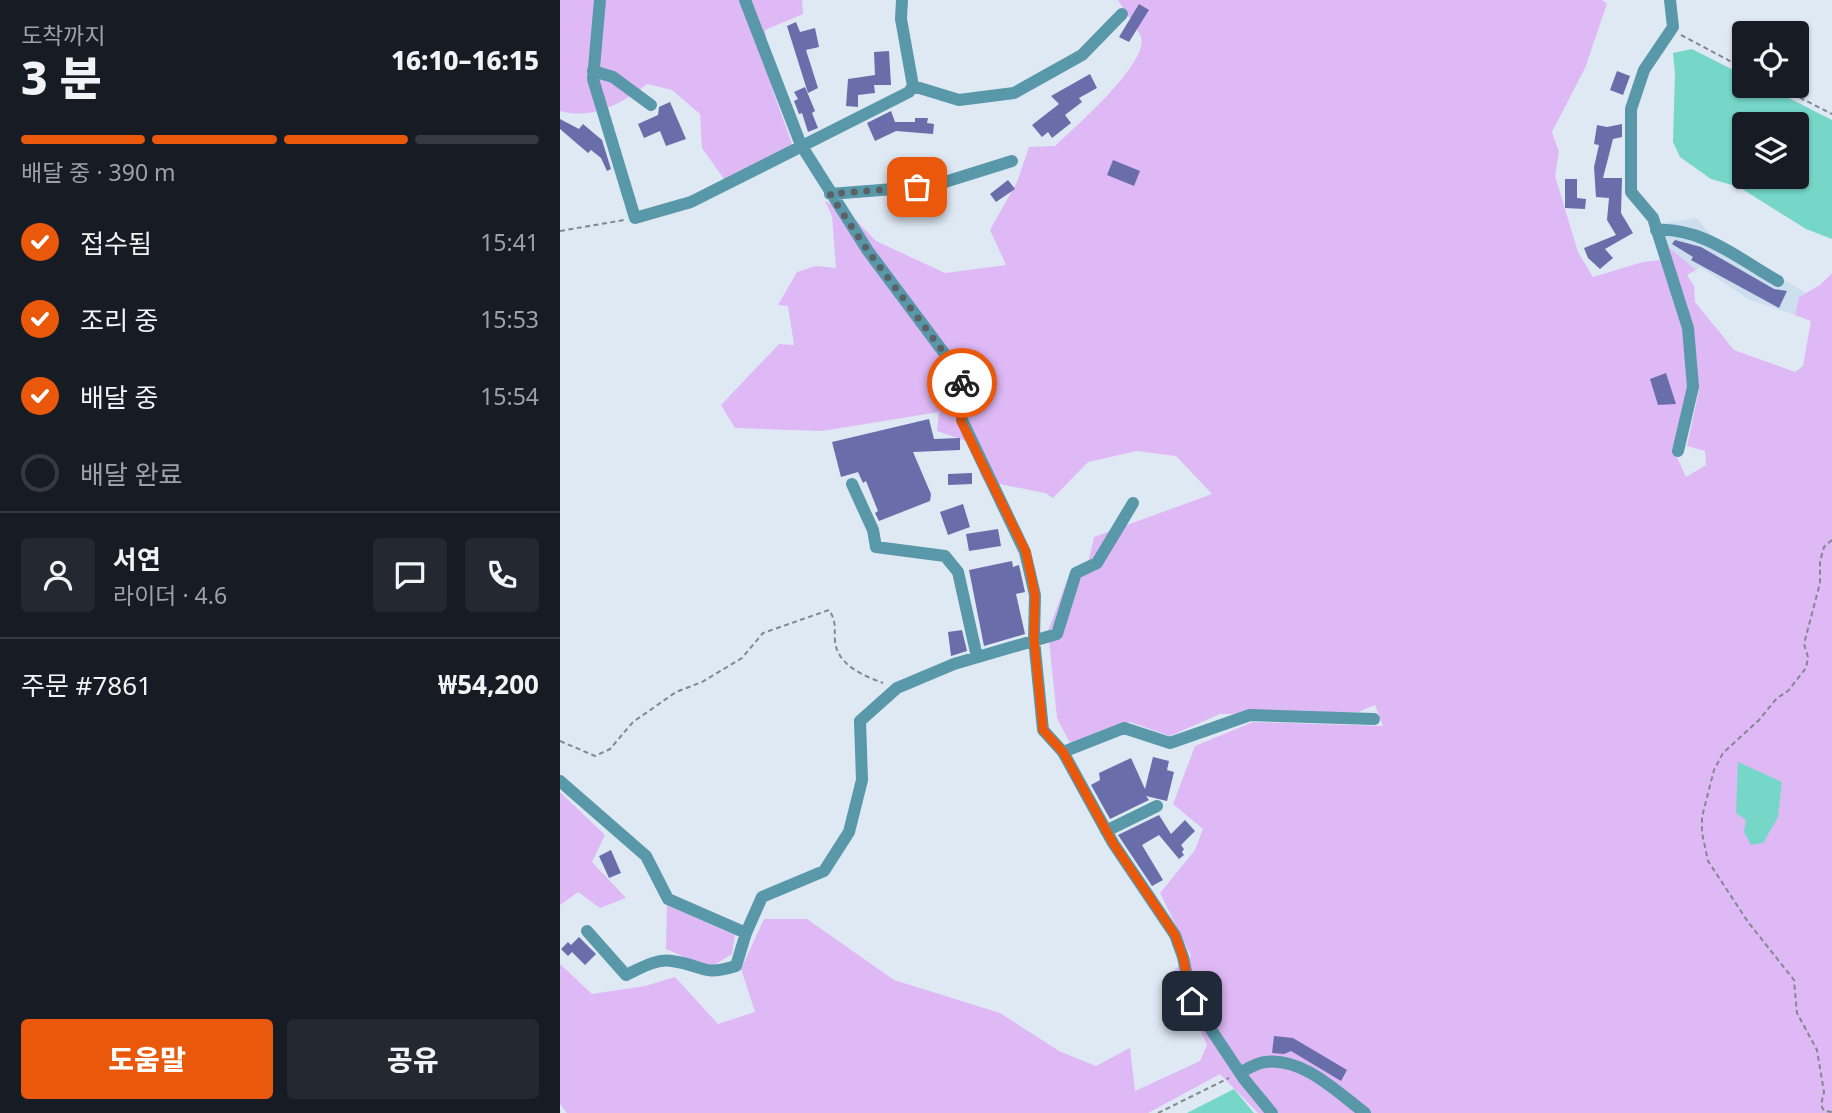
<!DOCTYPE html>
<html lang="ko">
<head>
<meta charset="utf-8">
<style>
	:root { --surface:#171b24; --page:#242831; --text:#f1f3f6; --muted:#9ea1a6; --line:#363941; --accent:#ea580c }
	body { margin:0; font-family:"Noto Sans","Noto Sans KR",sans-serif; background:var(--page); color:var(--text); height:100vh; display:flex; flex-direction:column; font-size:26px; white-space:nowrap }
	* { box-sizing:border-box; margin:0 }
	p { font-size:23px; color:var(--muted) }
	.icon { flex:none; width:38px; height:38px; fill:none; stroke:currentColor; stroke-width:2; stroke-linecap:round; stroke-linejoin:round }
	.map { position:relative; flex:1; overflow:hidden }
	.panel { display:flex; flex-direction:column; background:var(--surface); width:560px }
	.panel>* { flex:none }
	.tools { position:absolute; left:1172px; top:21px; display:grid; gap:14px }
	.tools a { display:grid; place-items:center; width:77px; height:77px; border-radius:7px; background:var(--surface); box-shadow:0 2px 5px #0004; font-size:35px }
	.pin { position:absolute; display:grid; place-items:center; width:60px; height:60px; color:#fff; margin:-30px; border-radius:14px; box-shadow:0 4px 10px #0006 }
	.courier { position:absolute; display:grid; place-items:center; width:70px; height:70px; margin:-35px; border:5px solid #ea580c; border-radius:50%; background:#fff; color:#222; box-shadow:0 2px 9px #0007 }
	.headline em { font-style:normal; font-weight:800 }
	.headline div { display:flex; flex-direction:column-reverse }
	.headline { display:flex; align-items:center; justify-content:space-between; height:119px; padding:0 21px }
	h1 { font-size:46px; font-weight:800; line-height:52px }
	.bar { display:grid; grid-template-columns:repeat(4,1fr); gap:10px 7px; align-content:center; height:84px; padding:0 21px }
	.bar i { height:9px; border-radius:5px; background:var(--line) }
	.bar .selected { background:var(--accent) }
	.bar p { grid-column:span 4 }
	.line { display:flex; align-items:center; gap:18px; padding:0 21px; border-top:2px solid var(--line) }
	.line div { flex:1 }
	.round { display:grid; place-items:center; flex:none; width:74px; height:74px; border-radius:7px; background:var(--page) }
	ol { padding:0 21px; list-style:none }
	li { display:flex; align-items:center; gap:21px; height:77px }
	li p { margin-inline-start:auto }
	li .icon { padding:7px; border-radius:50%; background:var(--accent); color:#fff; stroke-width:4 }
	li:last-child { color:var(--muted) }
	li i { width:38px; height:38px; border:4px solid var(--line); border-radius:50% }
	.action { display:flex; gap:14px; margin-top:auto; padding:14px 21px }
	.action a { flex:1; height:80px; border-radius:7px; background:var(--accent); color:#fff; font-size:28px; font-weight:800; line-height:80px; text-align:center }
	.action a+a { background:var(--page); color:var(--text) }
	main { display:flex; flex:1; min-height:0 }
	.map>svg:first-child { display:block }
</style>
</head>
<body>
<main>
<section class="panel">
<div class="headline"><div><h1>3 분</h1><p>도착까지</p></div><em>16:10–16:15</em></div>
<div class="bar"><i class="selected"></i><i class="selected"></i><i class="selected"></i><i></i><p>배달 중 · 390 m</p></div>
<ol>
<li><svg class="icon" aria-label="check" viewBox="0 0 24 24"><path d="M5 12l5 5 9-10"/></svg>접수됨<p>15:41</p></li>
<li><svg class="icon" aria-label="check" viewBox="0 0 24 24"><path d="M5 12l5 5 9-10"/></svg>조리 중<p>15:53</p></li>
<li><svg class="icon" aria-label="check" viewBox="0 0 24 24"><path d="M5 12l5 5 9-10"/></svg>배달 중<p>15:54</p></li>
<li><i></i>배달 완료</li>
</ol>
<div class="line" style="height:126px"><a class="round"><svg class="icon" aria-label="person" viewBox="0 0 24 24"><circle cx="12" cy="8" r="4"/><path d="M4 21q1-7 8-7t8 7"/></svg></a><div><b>서연</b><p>라이더 · 4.6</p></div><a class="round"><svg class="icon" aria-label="chat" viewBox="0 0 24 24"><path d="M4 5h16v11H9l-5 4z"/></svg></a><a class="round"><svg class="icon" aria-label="phone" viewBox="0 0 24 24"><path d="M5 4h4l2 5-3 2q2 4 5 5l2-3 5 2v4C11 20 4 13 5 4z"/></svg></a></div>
<div class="line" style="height:91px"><div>주문 #7861</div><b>₩54,200</b></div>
<div class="action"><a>도움말</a><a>공유</a></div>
</section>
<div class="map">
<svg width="1272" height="1113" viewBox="0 0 1272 1113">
	<rect width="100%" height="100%" fill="#dfe9f4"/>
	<path fill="#cddeee" d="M 1137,218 L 1151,236 L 1246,293 L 1239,297 L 1235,315 L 1190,300 L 1140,267 L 1136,270 L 1105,244 L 1102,223 Z"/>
	<path fill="#dfb9f5" d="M 0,0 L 242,0 L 243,14 L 205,30 L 213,91 L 236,155 L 164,179 L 142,148 L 140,114 L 112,90 L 87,84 C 62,104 32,120 0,111 Z
		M 558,0 L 1042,0 L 1047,4 L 1025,68 L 992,132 L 999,152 L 995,176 L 1018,252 L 1033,277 L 1083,262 L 1100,260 L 1123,330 L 1129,385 L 1113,449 L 1126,477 L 1146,465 L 1145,451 L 1127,446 L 1139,390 L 1131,321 L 1105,244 L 1136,270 L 1127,275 L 1134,286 L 1135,302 L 1174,350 L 1235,372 L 1243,366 L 1251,321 L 1235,315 L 1239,297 L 1260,285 L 1272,273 L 1272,1113 L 698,1113 L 660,1074 L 588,1113 L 7,1113 L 0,1104 L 0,964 L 32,994 L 85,986 L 115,977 L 158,1024 L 195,1012 L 181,969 L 204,919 L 247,919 L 334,980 L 440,1013 L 499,1051 L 536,1066 L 570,1048 L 575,1091 L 640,1061 L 647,1045 L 614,970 L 631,956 L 600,893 L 635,850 L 643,829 L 613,804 L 635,746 L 693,722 L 823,726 L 815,705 L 798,712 L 660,714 L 610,736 L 570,722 L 510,743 L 497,718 L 488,631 L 511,570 L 528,563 L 534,537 L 652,494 L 616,456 L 577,451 L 528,462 L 493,498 L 485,493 L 424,481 L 406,441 L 377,431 L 379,412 L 262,431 L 175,428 L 161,405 L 219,344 L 234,345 L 228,306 L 218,305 L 237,272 L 256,266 L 276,268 L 272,216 L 265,201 L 289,213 L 316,241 L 385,273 L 446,265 L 430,230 L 457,182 L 469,147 L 495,146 C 513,129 590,62 581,37 C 578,29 563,9 558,0 Z
		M 0,792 L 45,835 L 32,862 L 66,898 L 40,908 L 18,892 L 0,905 Z
		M 107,905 L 175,935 L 172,954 L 149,968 L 106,949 Z"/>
	<path fill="#76d7c8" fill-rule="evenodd" d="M 1132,49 L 1185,76 L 1185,86 L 1205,86 L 1272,120 L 1272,239 L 1246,229 L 1179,187 L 1151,179 L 1120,157 L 1113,142 L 1115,73 L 1113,53 ZM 1185,124 L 1237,124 L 1237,177 L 1185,177 Z
		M 1178,762 L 1222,782 L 1218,817 L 1203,843 L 1191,845 L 1184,832 L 1186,820 L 1176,813 Z
		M 674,1089 L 694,1113 L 627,1113 Z"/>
	<path fill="#696daa" d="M 579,4 L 589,10 L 569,42 L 559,37 Z
		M 236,22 L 240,32 L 255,28 L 259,47 L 246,50 L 258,88 L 248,93 L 227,26 Z
		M 329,51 L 331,85 L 314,85 L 315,93 L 298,95 L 298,107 L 286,106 L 288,79 L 315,75 L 314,52 Z
		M 1057,71 L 1070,76 L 1063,95 L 1050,90 Z
		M 530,74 L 537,88 L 519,98 L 522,102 L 505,115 L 511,123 L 492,138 L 488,132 L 482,137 L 472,125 L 499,104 L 491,96 Z
		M 245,87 L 255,111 L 252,113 L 258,128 L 248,132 L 242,113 L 239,114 L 234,101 L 238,99 L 234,92 Z
		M 110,102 L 126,139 L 106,146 L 100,131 L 84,138 L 78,124 L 98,115 L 99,107 Z
		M 331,111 L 335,122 L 355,122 L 355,118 L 368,118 L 367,123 L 374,124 L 373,134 L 336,131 L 315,141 L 307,123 Z
		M 0,119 L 19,129 L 23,124 L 42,140 L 51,169 L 47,171 L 41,158 L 31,150 L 28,153 L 0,129 Z
		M 1062,124 L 1062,137 L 1053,139 L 1043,178 L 1062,178 L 1061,213 L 1073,233 L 1045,249 L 1053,258 L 1040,269 L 1028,258 L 1024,248 L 1056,235 L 1047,220 L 1049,198 L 1036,197 L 1034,167 L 1039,145 L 1034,144 L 1037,125 L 1047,127 Z
		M 553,160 L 580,171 L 574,186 L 547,175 Z
		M 1005,179 L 1017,179 L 1017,198 L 1026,199 L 1025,209 L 1005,208 Z
		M 448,180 L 455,189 L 436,202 L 430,194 Z
		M 1115,240 L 1141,247 L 1214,289 L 1227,291 L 1219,308 L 1131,260 L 1133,257 L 1112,244 Z
		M 1106,373 L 1116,404 L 1098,405 L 1090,379 Z
		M 369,419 L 374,439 L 400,438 L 400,450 L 353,452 L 371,494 L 370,501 L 319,521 L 315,513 L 318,511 L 306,481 L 303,483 L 298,472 L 281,477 L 272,442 Z
		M 412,473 L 412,484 L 388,485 L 388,474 Z
		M 403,504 L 410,527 L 388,535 L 380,512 Z
		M 438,529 L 441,546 L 409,551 L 406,534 Z
		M 452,561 L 453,567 L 459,565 L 465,592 L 456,594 L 465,634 L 424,646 L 409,570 Z
		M 402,630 L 407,651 L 391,656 L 388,632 Z
		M 593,757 L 609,761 L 607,770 L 614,772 L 607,801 L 586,796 L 589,800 L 550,819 L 531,785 L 540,780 L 539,773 L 571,758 L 585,789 Z
		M 599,815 L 611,834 L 625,820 L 635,831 L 621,845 L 624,849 L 622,852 L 624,855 L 619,859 L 599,835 L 582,845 L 603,880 L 592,886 L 558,835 Z
		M 51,850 L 61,873 L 49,878 L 39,856 Z
		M 19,937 L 36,954 L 25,965 L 12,952 L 8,956 L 1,949 L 8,942 L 11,945 Z
		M 714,1036 L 733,1038 L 787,1070 L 781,1081 L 731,1051 L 724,1054 L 712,1053 Z"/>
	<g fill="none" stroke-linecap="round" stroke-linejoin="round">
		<path stroke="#81888f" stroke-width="2" stroke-dasharray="5 3.5" stroke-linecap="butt" d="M 1121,35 L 1185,69
			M 1217,86 L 1272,114
			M 0,231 L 64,220
			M 1272,540 L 1264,547 L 1260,561 L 1260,583 L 1244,644 L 1248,657 L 1246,668 L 1228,691 L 1217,698 L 1199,720 L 1163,753 L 1154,770 L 1142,817 L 1142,833 L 1148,861 L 1188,922 L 1234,980 L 1237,1013 L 1257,1050 L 1264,1092 L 1261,1105 L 1264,1111 L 1272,1112
			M 0,741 L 35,756 L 50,749 L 73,722 L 116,692 L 142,682 L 182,658 L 203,633 L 269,610 C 277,622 274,628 275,641 C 277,665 304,676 323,683
			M 598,1113 L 669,1078"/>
		<path stroke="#5898a8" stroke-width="12" d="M 40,0 L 33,79 L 75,218 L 131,202 L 349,92 L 353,86 L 341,19 L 342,0
			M 185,0 L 241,145 L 308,251 L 402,377 L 402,420 L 465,552 L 475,595 L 474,639 L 483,730 L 503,752 L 553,843 L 615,935 L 623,957 L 632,1001 L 684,1079 L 712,1113
			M 1110,0 L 1113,27 L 1084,70 L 1071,109 L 1071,192 L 1093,218 L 1128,328 L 1133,387 L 1118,451
			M 33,71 L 53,77 L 91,105
			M 353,86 L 399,100 L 454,93 L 522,55 L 562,14
			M 270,194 L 372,186 L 452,161
			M 1096,230 C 1142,227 1179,259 1218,281
			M 292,484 L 313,530 L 316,547 L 385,556 L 398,572 L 417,657
			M 503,752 L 564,728 L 610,743 L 690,715 L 814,719
			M 0,781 L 86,856 L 108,899 L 186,933 L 202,897 L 264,871 L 289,832 L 302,780 L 300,721 L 337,688 L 394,664 L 497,634 L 516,573 L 537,563 L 573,503
			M 546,831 L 597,806
			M 27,931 L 66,975 C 79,969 97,958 112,961 C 144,965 140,977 176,966 L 186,933
			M 680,1073 C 687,1069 696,1063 705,1062 C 743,1057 777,1092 805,1113"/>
	</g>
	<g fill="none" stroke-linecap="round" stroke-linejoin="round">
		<path stroke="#5b6167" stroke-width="7" stroke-dasharray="0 12.6" d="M 357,187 L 270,194 L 308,251 L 402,377 L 402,383"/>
		<path stroke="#ea580c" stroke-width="9" d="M 402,383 L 401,421 L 466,552 L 475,595 L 474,639 L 483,730 L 503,752 L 553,843 L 615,935 L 623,957 L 632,1001"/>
	</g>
</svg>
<div class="tools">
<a><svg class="icon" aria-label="locate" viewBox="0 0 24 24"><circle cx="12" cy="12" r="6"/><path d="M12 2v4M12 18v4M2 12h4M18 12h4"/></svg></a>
<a><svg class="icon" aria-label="layers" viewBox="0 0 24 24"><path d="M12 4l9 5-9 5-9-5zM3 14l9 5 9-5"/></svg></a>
</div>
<div class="pin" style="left:357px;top:187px;background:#ea580c"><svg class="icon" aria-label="bag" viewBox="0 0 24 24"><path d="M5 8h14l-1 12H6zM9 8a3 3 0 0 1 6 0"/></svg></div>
<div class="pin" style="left:632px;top:1001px;background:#1f2937"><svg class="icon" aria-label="home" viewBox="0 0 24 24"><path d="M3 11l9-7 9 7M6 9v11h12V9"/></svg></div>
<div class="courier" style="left:402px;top:383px"><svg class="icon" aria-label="bike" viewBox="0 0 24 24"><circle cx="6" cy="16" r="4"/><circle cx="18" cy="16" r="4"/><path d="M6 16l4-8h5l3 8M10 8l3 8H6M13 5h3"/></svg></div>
</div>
</main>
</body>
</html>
